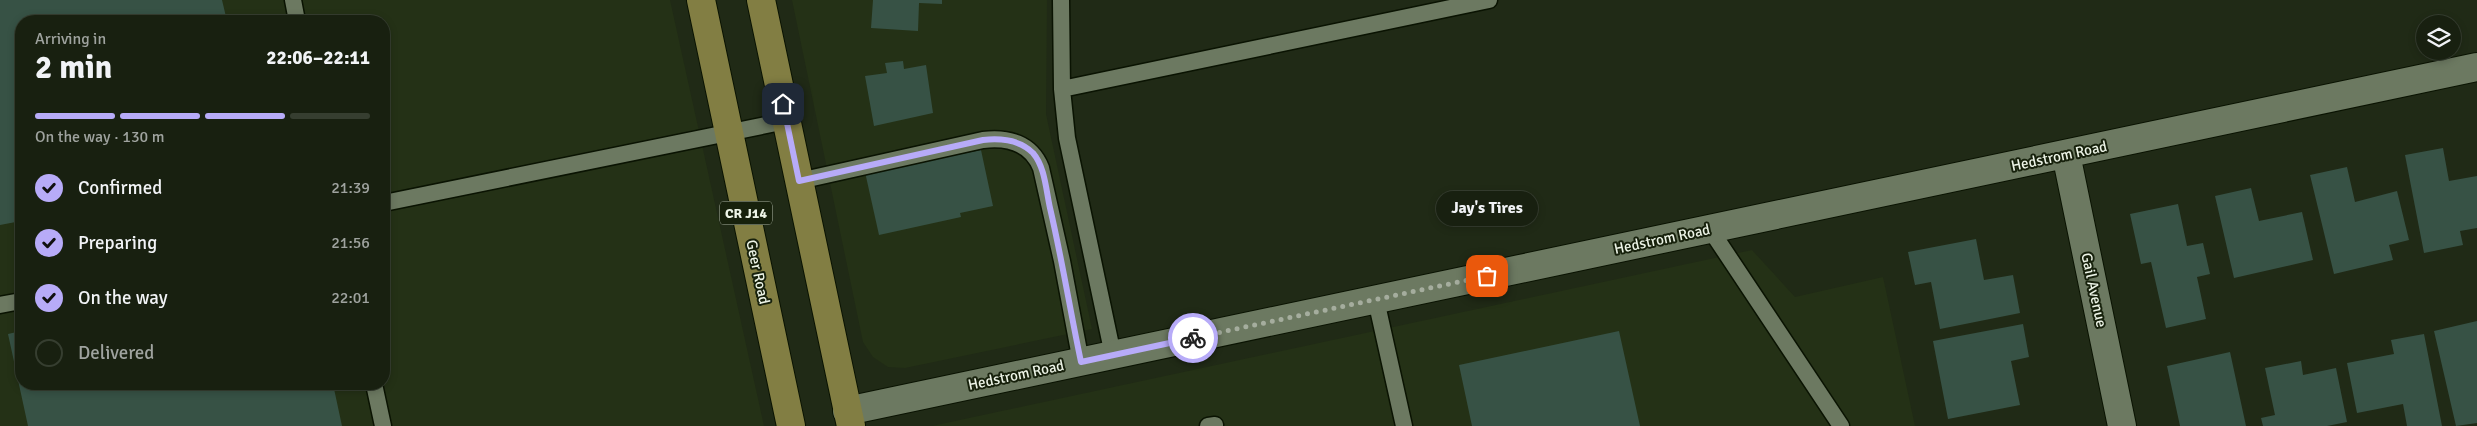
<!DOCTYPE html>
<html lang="en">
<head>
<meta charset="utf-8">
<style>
	:root { --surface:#182010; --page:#252d1e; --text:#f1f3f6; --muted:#9fa39f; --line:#363e30; --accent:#b7abf8 }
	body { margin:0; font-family:Signika,sans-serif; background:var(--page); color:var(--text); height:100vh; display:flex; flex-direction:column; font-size:19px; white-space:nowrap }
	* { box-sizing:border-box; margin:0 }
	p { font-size:16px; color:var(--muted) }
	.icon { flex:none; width:28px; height:28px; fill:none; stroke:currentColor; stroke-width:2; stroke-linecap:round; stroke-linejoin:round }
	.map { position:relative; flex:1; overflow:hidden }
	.side { position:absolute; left:15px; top:15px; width:375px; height:375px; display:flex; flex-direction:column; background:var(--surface); border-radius:20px; box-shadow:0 2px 8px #0003,0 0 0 1px var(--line) }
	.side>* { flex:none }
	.buttons { position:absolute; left:2416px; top:15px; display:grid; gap:10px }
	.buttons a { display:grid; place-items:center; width:45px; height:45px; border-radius:50%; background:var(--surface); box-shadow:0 2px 8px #0003,0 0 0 1px var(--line); font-size:25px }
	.pin { position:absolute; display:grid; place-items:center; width:42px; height:42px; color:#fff; margin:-21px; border-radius:10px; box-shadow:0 2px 8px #0006 }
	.courier { position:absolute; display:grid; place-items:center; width:50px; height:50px; margin:-25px; border:4px solid #b7abf8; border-radius:50%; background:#fff; color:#222; box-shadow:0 1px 6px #0007 }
	.bubble { position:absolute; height:35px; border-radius:18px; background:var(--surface); box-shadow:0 2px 8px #0003,0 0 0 1px var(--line); font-size:16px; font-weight:700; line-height:35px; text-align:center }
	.overview em { font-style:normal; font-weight:700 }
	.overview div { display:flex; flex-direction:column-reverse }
	.overview { display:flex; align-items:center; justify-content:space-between; height:85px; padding:0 20px }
	h1 { font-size:32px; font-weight:700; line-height:38px }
	.bar { display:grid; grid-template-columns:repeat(4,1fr); gap:8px 5px; align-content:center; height:60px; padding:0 20px }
	.bar i { height:6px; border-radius:4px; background:var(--line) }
	.bar .current { background:var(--accent) }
	.bar p { grid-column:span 4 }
	ol { padding:0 20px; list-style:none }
	li { display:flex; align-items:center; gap:15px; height:55px }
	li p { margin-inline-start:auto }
	li .icon { padding:5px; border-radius:50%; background:var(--accent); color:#111; stroke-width:4 }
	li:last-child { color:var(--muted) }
	li i { width:28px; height:28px; border:2px solid var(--line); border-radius:50% }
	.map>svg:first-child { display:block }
</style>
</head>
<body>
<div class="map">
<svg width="2477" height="426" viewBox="0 0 2477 426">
	<rect width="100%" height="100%" fill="#202a16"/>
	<path fill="#243116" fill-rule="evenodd" d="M 0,0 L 670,0 L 764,426 L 0,426 ZM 21,21 L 384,21 L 384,384 L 21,384 Z
		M 792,0 L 1047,0 L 1046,114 L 1092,329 L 905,368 L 888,367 L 873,357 L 863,342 Z
		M 1752,250 L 1795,297 L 1883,277 L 1915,426 L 932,426 Z"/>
	<path fill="#375245" d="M 0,0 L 222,0 L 227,21 L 21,21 L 21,221 L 0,225 Z
		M 873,0 L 942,0 L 942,4 L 919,3 L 918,31 L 871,28 Z
		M 903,61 L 904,69 L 926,65 L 933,113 L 874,126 L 865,76 L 887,73 L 885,63 Z
		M 2443,148 L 2449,181 L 2477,176 L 2477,228 L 2460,231 L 2463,245 L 2424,253 L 2405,155 Z
		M 981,150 L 993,206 L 960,213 L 961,217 L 879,235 L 865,172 L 946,154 L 946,157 Z
		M 2347,167 L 2355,202 L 2397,191 L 2409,240 L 2389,245 L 2393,260 L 2334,274 L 2310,175 Z
		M 2251,188 L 2259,221 L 2302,212 L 2313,260 L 2234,278 L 2215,196 Z
		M 2178,204 L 2187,246 L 2203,243 L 2210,274 L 2197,277 L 2206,319 L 2166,328 L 2151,262 L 2141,264 L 2130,214 Z
		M 1976,239 L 1984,280 L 2013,275 L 2020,313 L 1940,329 L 1931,282 L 1915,285 L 1908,252 Z
		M 2477,321 L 2477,423 L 2456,426 L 2434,331 Z
		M 2023,324 L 2029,357 L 2011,361 L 2020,405 L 1948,419 L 1933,341 Z
		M 21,331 L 21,384 L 333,384 L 342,426 L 28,426 L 8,334 Z
		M 1619,331 L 1640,426 L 1472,426 L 1459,365 Z
		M 2424,334 L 2442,426 L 2407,426 L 2403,404 L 2357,413 L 2347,363 L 2394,354 L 2391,340 Z
		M 2230,352 L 2246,426 L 2180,426 L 2167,366 Z
		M 2301,361 L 2303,375 L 2336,368 L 2347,422 L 2327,426 L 2263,426 L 2261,418 L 2275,415 L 2265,368 Z"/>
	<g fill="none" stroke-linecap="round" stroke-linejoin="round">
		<g stroke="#0a1302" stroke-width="19">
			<path id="service" d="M 293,0 L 297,21
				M 1061,0 L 1062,89 L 1067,138 L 1113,355
				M 1062,89 L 1489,0
				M 799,181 L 983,140 C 1008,137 1031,143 1041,168 L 1062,261 L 1081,362
				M 384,203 L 786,121
				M 1710,229 L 1841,426
				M 1376,300 L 1404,426
				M 0,305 L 21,301
				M 374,384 L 383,426
				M 1208,426 L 1215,425"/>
		</g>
		<g stroke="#0a1302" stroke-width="30">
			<path id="minor" d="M 2066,154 L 2122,426
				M 847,411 L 2477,67"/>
		</g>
		<g stroke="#0a1302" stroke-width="30">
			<path id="primary" d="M 701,0 L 791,426
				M 761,0 L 851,426"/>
		</g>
		<use href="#service" stroke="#6c7961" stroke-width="16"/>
		<use href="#minor" stroke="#6c7961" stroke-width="28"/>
		<use href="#primary" stroke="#827e43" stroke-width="28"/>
	</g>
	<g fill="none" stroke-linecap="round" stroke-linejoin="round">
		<path stroke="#a5ad9e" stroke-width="5" stroke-dasharray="0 9" d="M 1193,338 L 1487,276"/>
		<path stroke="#b7abf8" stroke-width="6" d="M 783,104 L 799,181 L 983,140 C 1001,138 1020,140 1033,153 C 1045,167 1046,190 1050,208 C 1062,259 1070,310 1081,362 L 1193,338"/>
	</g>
	<g text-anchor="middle" stroke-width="4" stroke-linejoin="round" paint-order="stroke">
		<rect fill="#17210c" stroke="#adb5a5" stroke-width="1" x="720" y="201.5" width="52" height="23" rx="4"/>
		<g font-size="14" font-weight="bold" fill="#edf4e7">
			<text x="746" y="218">CR J14</text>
		</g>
		<g font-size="15" fill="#edf4e7" stroke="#17210c">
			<text transform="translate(2059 156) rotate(-12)" y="5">Hedstrom Road</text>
			<text transform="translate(1662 239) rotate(-12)" y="5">Hedstrom Road</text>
			<text transform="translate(758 272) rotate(78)" y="5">Geer Road</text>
			<text transform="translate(2094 290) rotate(78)" y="5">Gail Avenue</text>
			<text transform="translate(1016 375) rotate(-12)" y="5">Hedstrom Road</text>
		</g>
	</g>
</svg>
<div class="buttons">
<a><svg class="icon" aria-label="layers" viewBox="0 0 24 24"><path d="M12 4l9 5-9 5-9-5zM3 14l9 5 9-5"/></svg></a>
</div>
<div class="pin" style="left:1487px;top:276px;background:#ea580c"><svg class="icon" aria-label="bag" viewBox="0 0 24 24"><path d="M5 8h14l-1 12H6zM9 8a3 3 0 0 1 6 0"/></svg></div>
<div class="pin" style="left:783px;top:104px;background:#1f2937"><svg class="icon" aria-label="home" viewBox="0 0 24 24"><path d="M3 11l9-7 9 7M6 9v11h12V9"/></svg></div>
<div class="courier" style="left:1193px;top:338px"><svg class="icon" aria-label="bike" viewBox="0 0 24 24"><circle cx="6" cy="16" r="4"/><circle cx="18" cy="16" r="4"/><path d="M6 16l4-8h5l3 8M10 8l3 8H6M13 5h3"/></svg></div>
<div class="bubble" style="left:1436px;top:191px;width:102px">Jay's Tires</div>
<section class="side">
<div class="overview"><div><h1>2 min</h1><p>Arriving in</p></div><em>22:06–22:11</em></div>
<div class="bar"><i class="current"></i><i class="current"></i><i class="current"></i><i></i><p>On the way · 130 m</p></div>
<ol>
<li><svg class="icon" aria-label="check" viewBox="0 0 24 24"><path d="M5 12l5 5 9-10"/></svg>Confirmed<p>21:39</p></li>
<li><svg class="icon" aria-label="check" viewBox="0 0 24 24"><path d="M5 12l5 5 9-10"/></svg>Preparing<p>21:56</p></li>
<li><svg class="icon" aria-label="check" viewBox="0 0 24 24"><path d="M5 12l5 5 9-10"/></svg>On the way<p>22:01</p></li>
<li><i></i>Delivered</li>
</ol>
</section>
</div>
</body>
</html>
